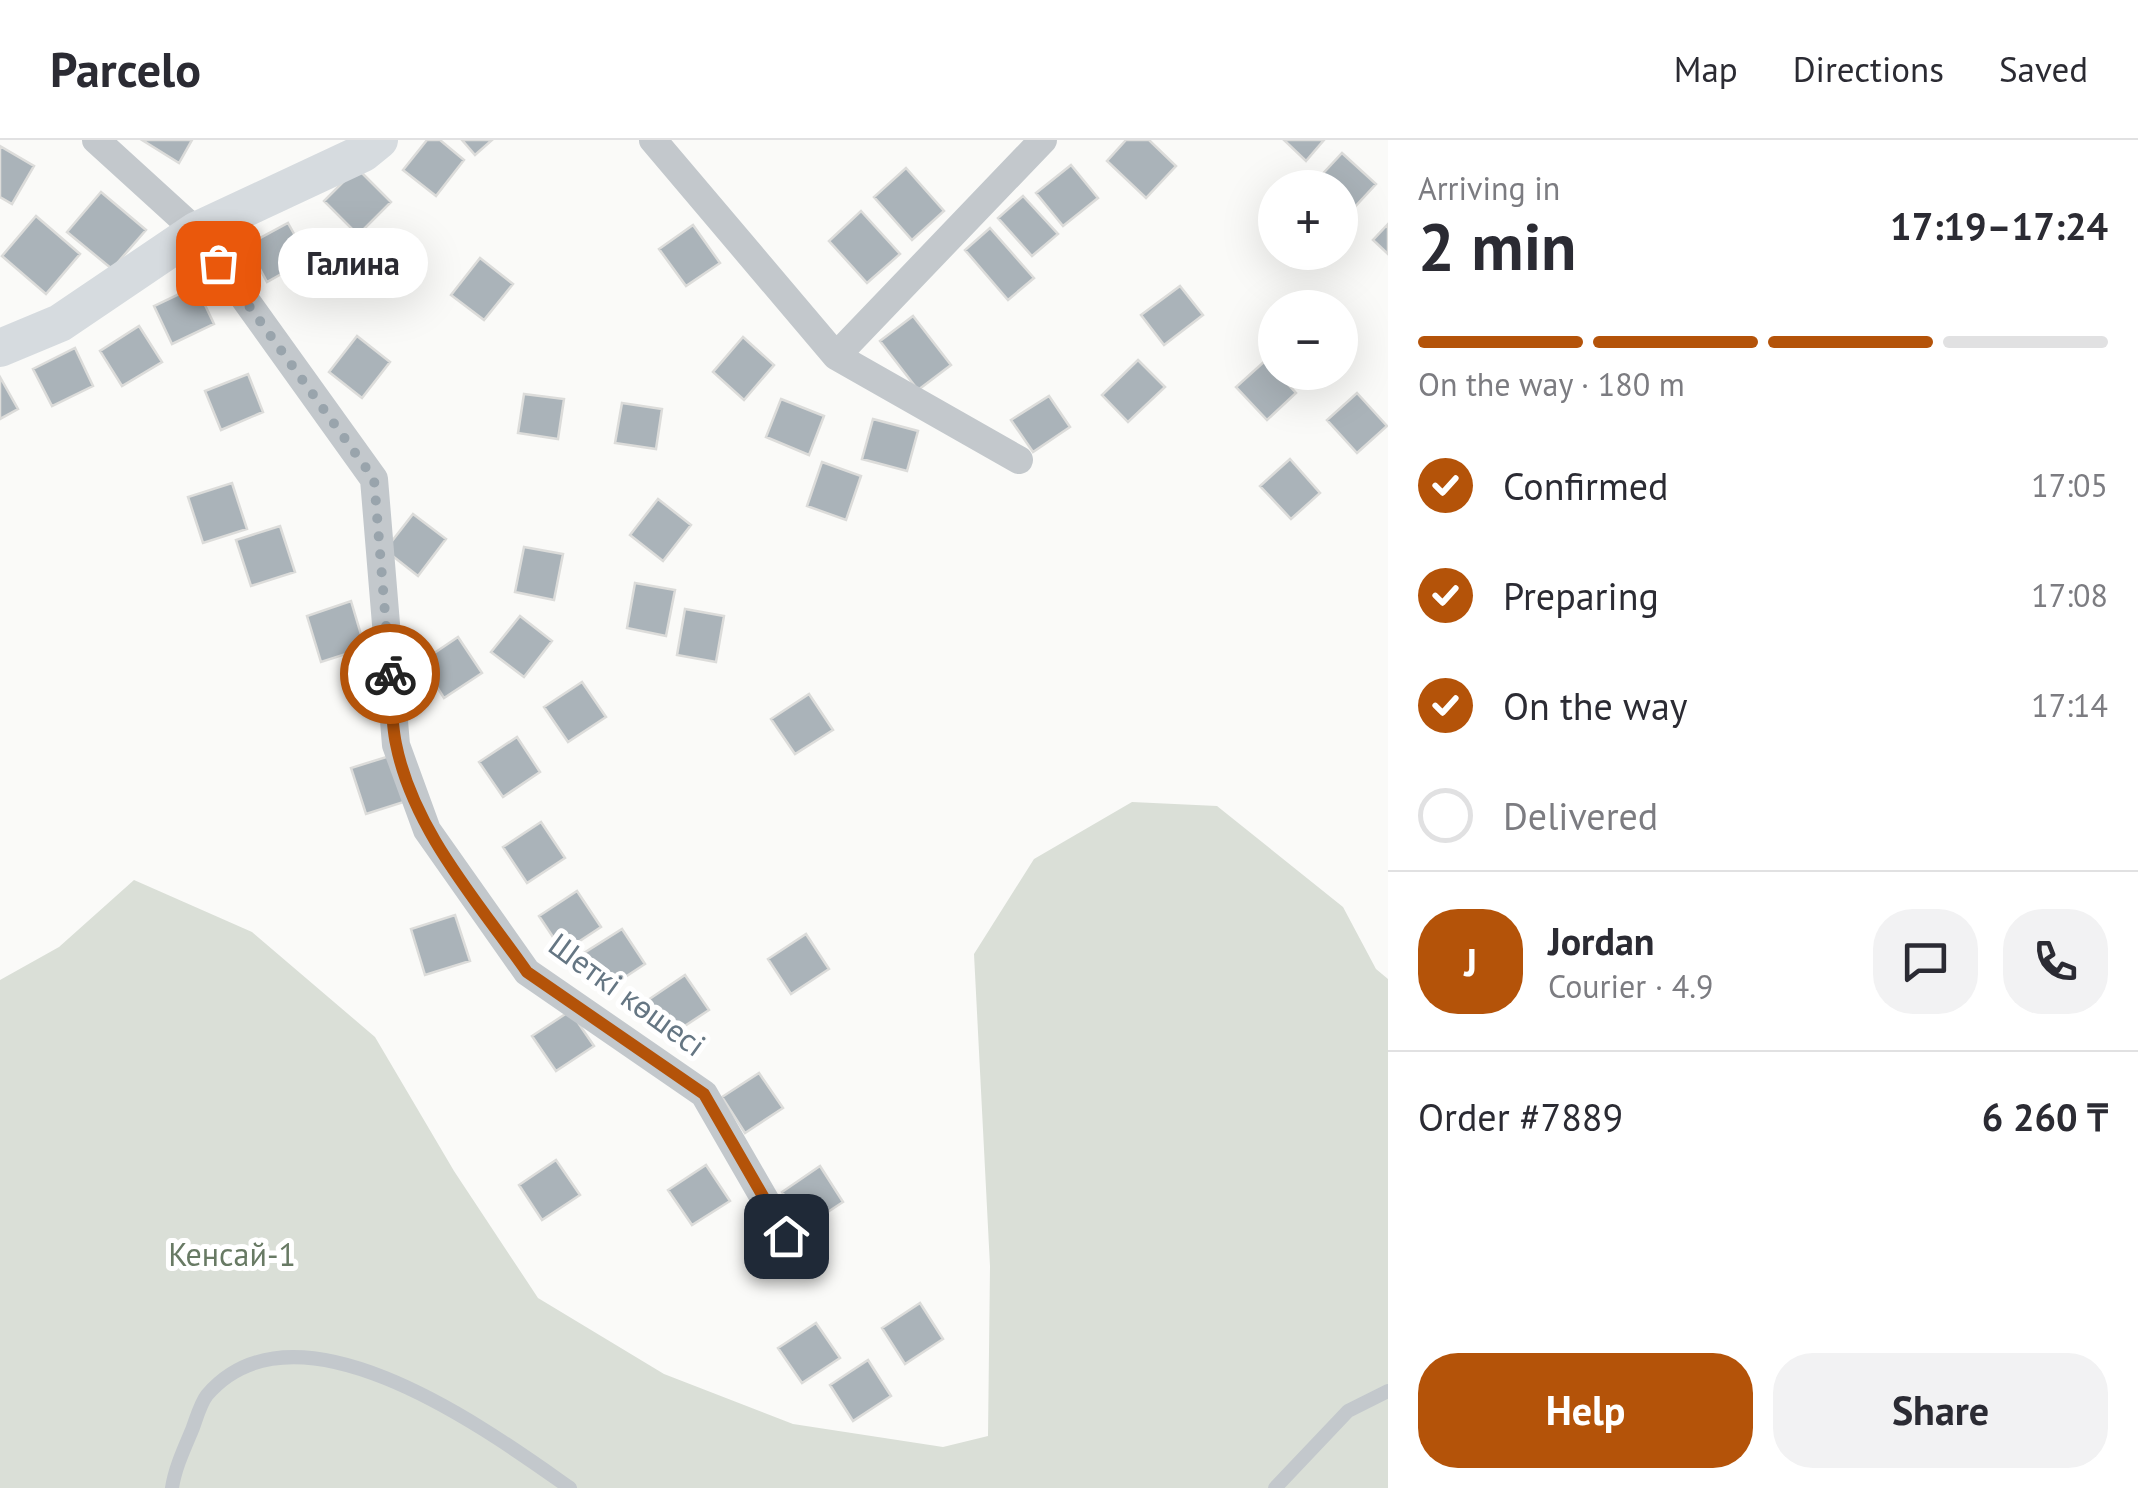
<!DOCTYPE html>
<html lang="en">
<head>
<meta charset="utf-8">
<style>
	:root { --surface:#fff; --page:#f2f2f3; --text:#2b2b33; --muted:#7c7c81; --line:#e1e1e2; --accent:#b45309 }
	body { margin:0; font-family:"PT Sans",sans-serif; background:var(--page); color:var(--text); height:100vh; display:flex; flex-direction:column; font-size:38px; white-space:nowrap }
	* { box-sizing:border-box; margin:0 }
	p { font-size:32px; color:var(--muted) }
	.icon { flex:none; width:55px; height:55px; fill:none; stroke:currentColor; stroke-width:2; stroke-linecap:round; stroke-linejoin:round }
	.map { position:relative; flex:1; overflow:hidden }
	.drawer { display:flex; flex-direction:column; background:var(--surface); width:750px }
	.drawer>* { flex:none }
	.buttons { position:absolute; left:1258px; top:30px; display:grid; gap:20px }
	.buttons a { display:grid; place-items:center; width:100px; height:100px; border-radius:50%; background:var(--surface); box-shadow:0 10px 40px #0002; font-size:50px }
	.pin { position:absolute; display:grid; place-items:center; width:85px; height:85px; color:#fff; margin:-42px; border-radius:20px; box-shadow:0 5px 15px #0006 }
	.courier { position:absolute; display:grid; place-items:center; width:100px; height:100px; margin:-50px; border:8px solid #b45309; border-radius:50%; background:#fff; color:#222; box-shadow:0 2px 12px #0007 }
	.bubble { position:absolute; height:70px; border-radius:35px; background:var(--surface); box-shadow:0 10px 40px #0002; font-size:32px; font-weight:700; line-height:70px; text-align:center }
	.headline em { font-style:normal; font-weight:700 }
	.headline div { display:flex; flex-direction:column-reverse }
	.headline { display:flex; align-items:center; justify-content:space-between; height:170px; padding:0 30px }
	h1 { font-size:65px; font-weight:700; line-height:75px }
	.bar { display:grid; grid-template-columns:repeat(4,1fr); gap:15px 10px; align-content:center; height:120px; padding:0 30px }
	.bar i { height:12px; border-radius:8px; background:var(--line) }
	.bar .current { background:var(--accent) }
	.bar p { grid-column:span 4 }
	.line { display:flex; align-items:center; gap:25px; padding:0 30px; border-top:2px solid var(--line) }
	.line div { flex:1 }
	.round { display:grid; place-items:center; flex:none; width:105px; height:105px; border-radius:40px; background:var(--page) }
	ol { padding:0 30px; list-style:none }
	li { display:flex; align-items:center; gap:30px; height:110px }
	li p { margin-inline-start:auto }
	li .icon { padding:10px; border-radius:50%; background:var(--accent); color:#fff; stroke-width:4 }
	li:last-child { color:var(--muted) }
	li i { width:55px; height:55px; border:5px solid var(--line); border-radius:50% }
	.button { display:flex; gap:20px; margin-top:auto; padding:20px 30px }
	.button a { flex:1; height:115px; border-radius:40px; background:var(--accent); color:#fff; font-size:40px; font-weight:700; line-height:115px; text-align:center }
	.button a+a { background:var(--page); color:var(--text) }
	header { display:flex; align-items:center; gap:60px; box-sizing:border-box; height:140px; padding:0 50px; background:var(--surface); border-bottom:2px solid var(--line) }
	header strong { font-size:48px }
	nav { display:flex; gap:55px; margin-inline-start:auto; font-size:35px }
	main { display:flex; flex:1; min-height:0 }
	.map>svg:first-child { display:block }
</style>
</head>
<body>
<header>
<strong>Parcelo</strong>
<nav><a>Map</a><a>Directions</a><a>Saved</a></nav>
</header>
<main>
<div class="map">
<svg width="1388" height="1348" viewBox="0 0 1388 1348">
	<rect width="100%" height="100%" fill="#fafaf8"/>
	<path fill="#dadfd7" d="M 1132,662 L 1217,666 L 1343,767 L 1376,829 L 1388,839 L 1388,1348 L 0,1348 L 0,840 L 59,807 L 134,740 L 252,792 L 375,897 L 454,1031 L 538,1158 L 664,1234 L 793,1284 L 943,1307 L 988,1296 L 990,1126 L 974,814 L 1034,719 Z"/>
	<path fill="#aab3b9" stroke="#dcdcda" stroke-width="2.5" d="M 142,0 L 192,0 L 179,23 Z
		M 427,0 L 440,0 L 464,20 L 436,56 L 403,30 Z
		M 462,0 L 492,0 L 475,15 Z
		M 1126,0 L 1149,0 L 1176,26 L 1146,58 L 1107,21 Z
		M 1284,0 L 1324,0 L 1306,21 Z
		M 0,6 L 34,26 L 12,64 L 0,57 Z
		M 1342,13 L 1376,44 L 1351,71 L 1340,61 L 1340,48 L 1325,48 L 1317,40 Z
		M 1071,25 L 1098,58 L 1063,86 L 1036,53 Z
		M 357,28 L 391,62 L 358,95 L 324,61 Z
		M 906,28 L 944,71 L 912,100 L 874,57 Z
		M 101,52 L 146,90 L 112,129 L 67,92 Z
		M 1023,56 L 1058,94 L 1032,116 L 998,78 Z
		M 861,71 L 900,114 L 867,143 L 829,101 Z
		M 36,76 L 80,114 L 46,154 L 2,116 Z
		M 288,83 L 308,119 L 267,142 L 247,105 Z
		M 1388,84 L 1388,114 L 1373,100 Z
		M 693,85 L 720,123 L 686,146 L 659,109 Z
		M 990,88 L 1034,138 L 1008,160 L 965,110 Z
		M 480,118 L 513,144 L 484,180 L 451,155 Z
		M 196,146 L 214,184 L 172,204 L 154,166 Z
		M 1180,146 L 1203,175 L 1164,205 L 1141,175 Z
		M 913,176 L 951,225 L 918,250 L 880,201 Z
		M 139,186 L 162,222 L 122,246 L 100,211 Z
		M 357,196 L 390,222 L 362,258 L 329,232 Z
		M 743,197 L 774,225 L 744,260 L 713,232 Z
		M 75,208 L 93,246 L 52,266 L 33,229 Z
		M 1138,220 L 1165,247 L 1128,282 L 1102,255 Z
		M 1266,220 L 1296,253 L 1267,280 L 1236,247 Z
		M 248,234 L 263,272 L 221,290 L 205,251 Z
		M 0,237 L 18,269 L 0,279 Z
		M 1357,253 L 1387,286 L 1357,313 L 1327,280 Z
		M 524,254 L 564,259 L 558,299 L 518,293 Z
		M 1049,256 L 1070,287 L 1033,312 L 1011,280 Z
		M 781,259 L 824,276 L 809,315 L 766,297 Z
		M 622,263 L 662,269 L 656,309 L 615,303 Z
		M 873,279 L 918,291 L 907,331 L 862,319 Z
		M 1290,319 L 1320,353 L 1291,379 L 1260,346 Z
		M 822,322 L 861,336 L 846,380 L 807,366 Z
		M 232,343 L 247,389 L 203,403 L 188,357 Z
		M 658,359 L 691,385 L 663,421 L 630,395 Z
		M 413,374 L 446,399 L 418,436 L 385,410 Z
		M 280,386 L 295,432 L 251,446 L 236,400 Z
		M 524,407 L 563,414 L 554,460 L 515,452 Z
		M 635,443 L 675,450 L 666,496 L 627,488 Z
		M 351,461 L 365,508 L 321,522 L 307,476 Z
		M 685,469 L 724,476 L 716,522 L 677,515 Z
		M 520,476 L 552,501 L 524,537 L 491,512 Z
		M 458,497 L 482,533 L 444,558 L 421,522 Z
		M 582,542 L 606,577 L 568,602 L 544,567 Z
		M 809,554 L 833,590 L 795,614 L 771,579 Z
		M 517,597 L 540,632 L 503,657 L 479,622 Z
		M 396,614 L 410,660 L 366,674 L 351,628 Z
		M 541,682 L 565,718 L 527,743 L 503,707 Z
		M 577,751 L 601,787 L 563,812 L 539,776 Z
		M 455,775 L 470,821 L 425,835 L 411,789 Z
		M 622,789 L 645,824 L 607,849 L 584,813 Z
		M 806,794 L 829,829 L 791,854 L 768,819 Z
		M 685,835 L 709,870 L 671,895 L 648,860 Z
		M 570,871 L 594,906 L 556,931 L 532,896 Z
		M 759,933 L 783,968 L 745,993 L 722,957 Z
		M 556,1020 L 580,1055 L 542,1080 L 519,1045 Z
		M 706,1025 L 730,1061 L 692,1085 L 668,1050 Z
		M 820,1026 L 843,1062 L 805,1087 L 782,1052 Z
		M 920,1163 L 943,1199 L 905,1224 L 882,1188 Z
		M 816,1183 L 840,1218 L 802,1243 L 778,1208 Z
		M 868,1220 L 891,1256 L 853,1281 L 830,1245 Z"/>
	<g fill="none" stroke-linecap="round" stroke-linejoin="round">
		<path stroke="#c3c8cc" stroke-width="14" d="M 172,1348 C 175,1328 184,1309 192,1290 C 196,1280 200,1264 207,1255 C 297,1150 489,1291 570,1348
			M 1275,1348 L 1348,1271 L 1388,1251"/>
		<path stroke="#c3c8cc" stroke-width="28" d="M 96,0 L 196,91 L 374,339 L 396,605 L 427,690 L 527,832 L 704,954 L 786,1096
			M 653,0 L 836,216 L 1019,320
			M 836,216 L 1043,0"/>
		<path stroke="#d6dbdf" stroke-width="38" d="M 0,208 L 60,183 L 196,91 L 363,13 L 379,0"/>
	</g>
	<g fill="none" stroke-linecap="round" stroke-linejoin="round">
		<path stroke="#99a4ac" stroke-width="10" stroke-dasharray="0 18" d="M 218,123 L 374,339 L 390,534"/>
		<path stroke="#b45309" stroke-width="12" d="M 390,534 C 392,557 391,581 396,604 C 413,690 478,762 527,832 L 704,954 L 786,1096"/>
	</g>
	<g text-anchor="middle" stroke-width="10" stroke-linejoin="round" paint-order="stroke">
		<g font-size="32" fill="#657683" stroke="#fff">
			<text transform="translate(627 855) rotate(36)" y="11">Шеткі көшесі</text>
		</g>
		<g font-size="32" fill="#687a64" stroke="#fff">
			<text x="232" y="1126">Кенсай-1</text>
		</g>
	</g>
</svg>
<div class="buttons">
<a>+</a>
<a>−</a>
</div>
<div class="pin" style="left:218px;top:123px;background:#ea580c"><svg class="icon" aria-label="bag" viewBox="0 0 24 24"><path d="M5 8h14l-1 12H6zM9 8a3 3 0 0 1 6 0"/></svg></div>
<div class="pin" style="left:786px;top:1096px;background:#1f2937"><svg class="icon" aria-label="home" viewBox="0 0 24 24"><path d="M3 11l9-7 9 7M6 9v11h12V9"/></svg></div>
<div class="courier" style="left:390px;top:534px"><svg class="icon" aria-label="bike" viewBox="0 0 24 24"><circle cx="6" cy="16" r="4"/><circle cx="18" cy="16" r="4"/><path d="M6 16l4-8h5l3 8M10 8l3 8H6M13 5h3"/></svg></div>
<div class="bubble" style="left:278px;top:88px;width:150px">Галина</div>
</div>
<section class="drawer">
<div class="headline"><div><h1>2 min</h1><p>Arriving in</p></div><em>17:19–17:24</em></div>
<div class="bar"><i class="current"></i><i class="current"></i><i class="current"></i><i></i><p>On the way · 180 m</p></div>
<ol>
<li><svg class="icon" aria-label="check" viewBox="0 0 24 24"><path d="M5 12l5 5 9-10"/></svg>Confirmed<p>17:05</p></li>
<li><svg class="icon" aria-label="check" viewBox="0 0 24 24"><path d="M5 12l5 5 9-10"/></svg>Preparing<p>17:08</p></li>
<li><svg class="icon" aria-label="check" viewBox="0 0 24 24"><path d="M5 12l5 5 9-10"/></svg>On the way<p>17:14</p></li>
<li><i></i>Delivered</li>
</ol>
<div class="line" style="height:180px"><b class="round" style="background:var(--accent);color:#fff">J</b><div><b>Jordan</b><p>Courier · 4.9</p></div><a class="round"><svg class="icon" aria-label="chat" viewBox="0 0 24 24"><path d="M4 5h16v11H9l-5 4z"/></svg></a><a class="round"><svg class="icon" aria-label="phone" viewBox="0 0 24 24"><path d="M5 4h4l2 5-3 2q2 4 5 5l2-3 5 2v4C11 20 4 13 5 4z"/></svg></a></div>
<div class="line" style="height:130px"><div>Order #7889</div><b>6 260 ₸</b></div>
<div class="button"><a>Help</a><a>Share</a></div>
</section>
</main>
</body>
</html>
